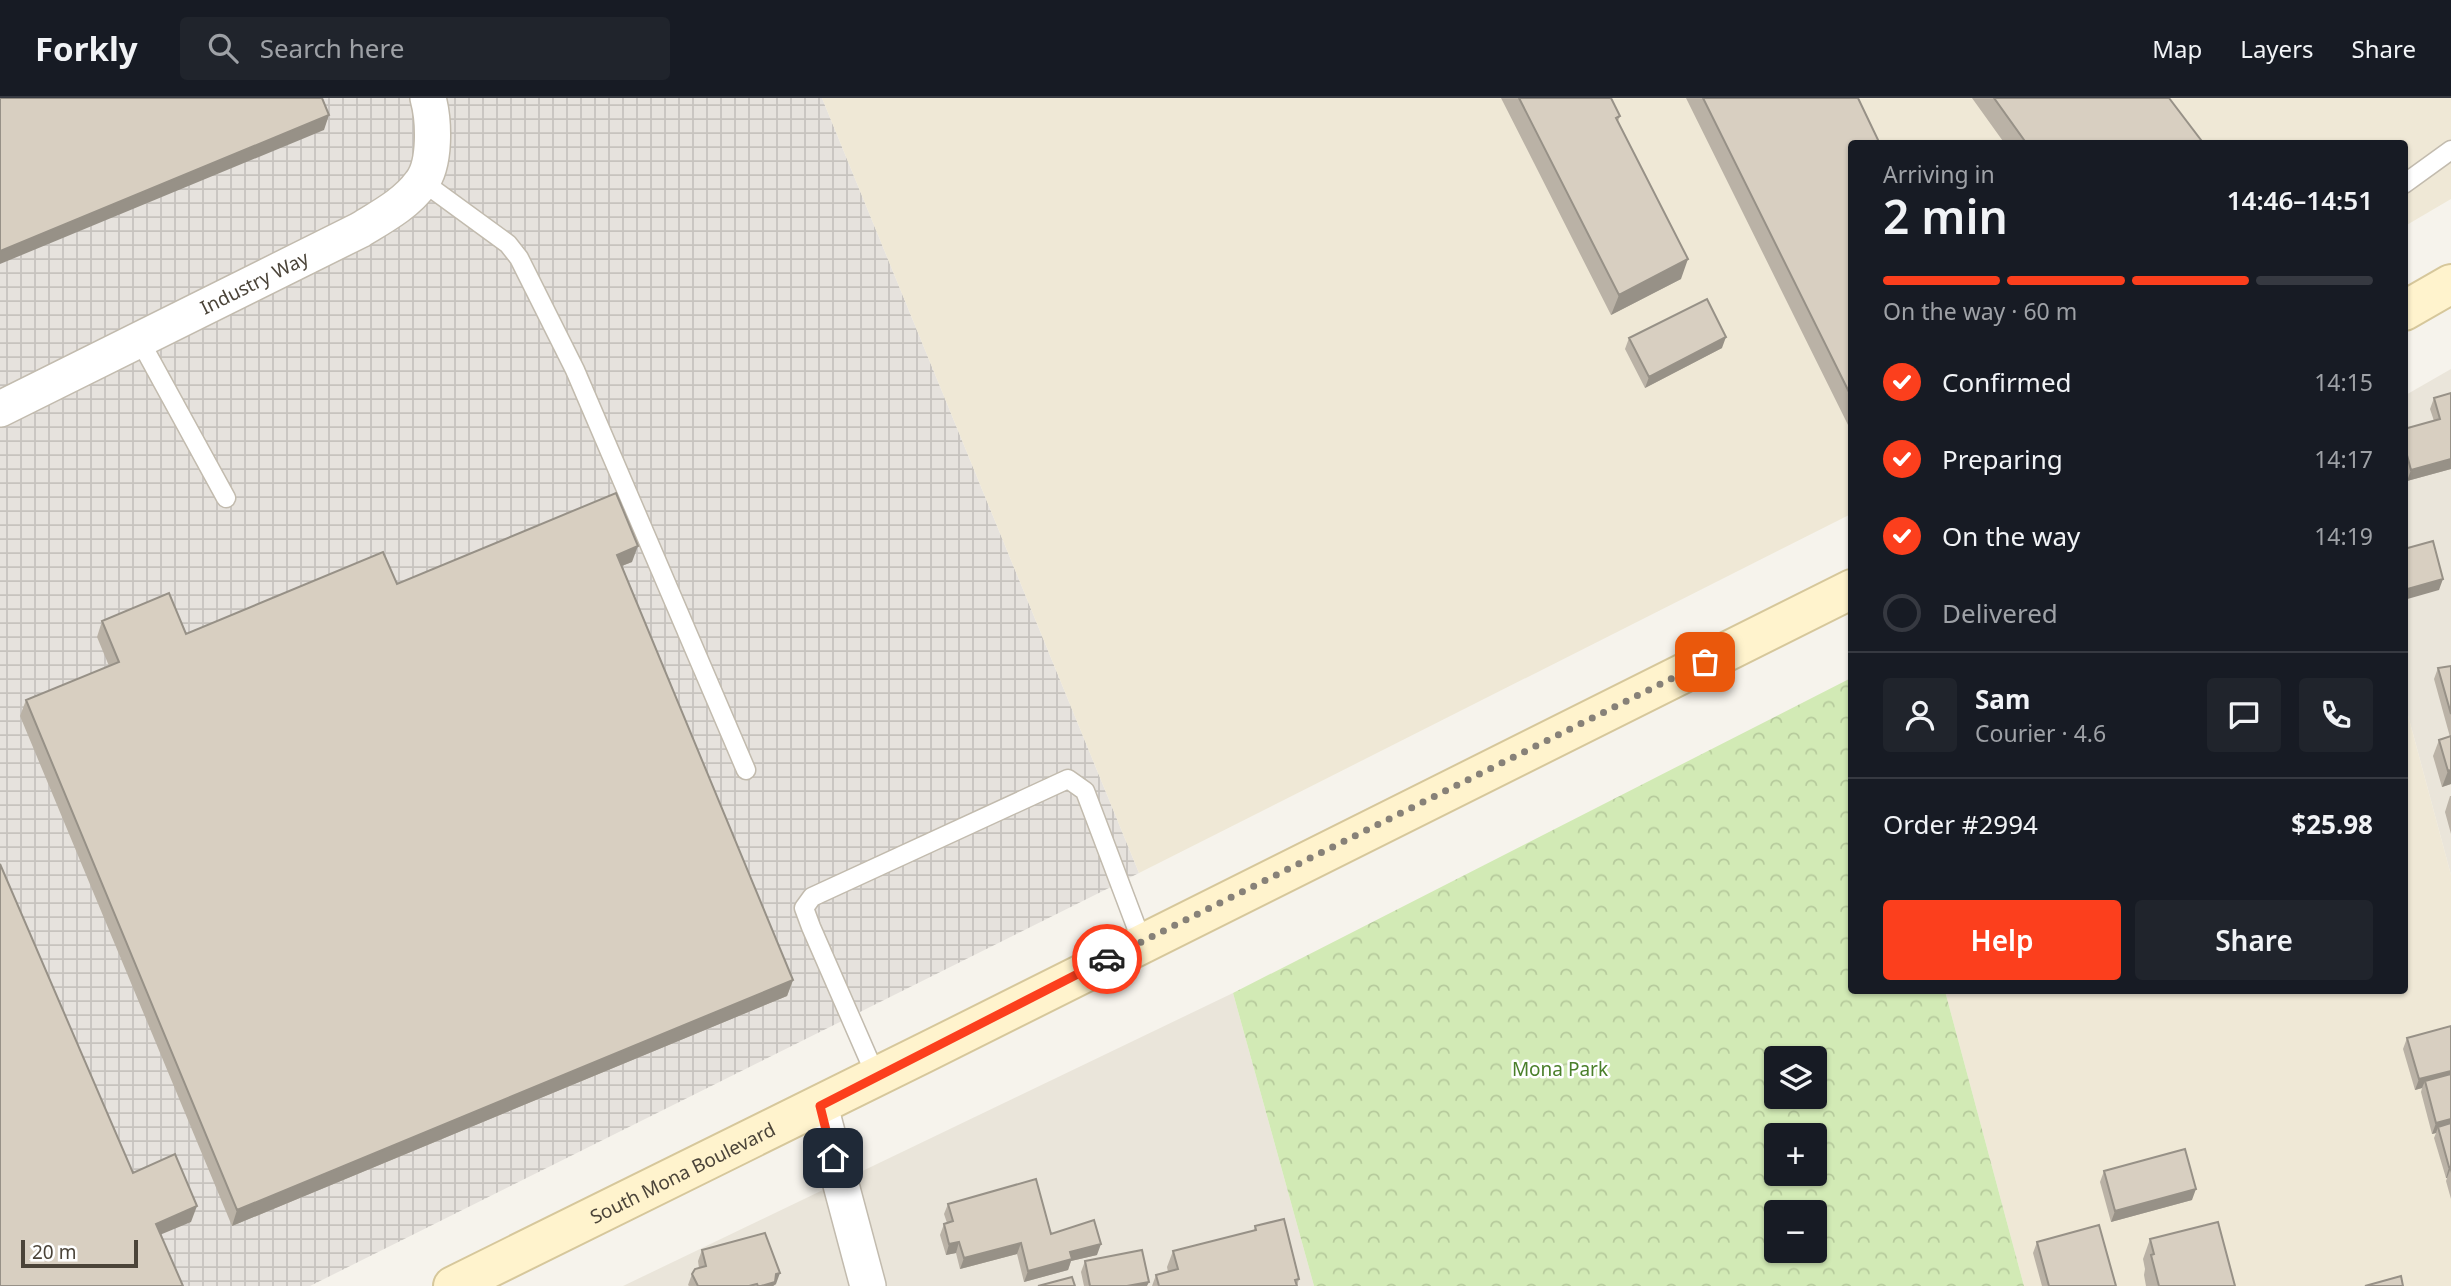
<!DOCTYPE html>
<html lang="en">
<head>
<meta charset="utf-8">
<style>
	:root { --surface:#171b24; --page:#20242c; --text:#f1f3f6; --muted:#9ea1a6; --line:#363941; --accent:#fc3f1d }
	body { margin:0; font-family:"Noto Sans",sans-serif; background:var(--page); color:var(--text); height:100vh; display:flex; flex-direction:column; font-size:26px; white-space:nowrap }
	* { box-sizing:border-box; margin:0 }
	p { font-size:23px; color:var(--muted) }
	.icon { flex:none; width:38px; height:38px; fill:none; stroke:currentColor; stroke-width:2; stroke-linecap:round; stroke-linejoin:round }
	.map { position:relative; flex:1; overflow:hidden }
	.drawer { position:absolute; left:1848px; top:42px; width:560px; height:854px; display:flex; flex-direction:column; background:var(--surface); border-radius:7px; box-shadow:0 2px 5px #0004 }
	.drawer>* { flex:none }
	.fabs { position:absolute; left:1764px; top:948px; display:grid; gap:14px }
	.fabs a { display:grid; place-items:center; width:63px; height:63px; border-radius:7px; background:var(--surface); box-shadow:0 2px 5px #0004; font-size:35px }
	.scale { position:absolute; left:21px; bottom:18px; width:117px; box-sizing:border-box; padding-left:7px; border:4px solid #4b4439; border-top:0; font-size:19px; line-height:24px; white-space:nowrap; color:#4b4439; -webkit-text-stroke:5px #fff; paint-order:stroke }
	.pin { position:absolute; display:grid; place-items:center; width:60px; height:60px; color:#fff; margin:-30px; border-radius:14px; box-shadow:0 4px 10px #0006 }
	.courier { position:absolute; display:grid; place-items:center; width:70px; height:70px; margin:-35px; border:5px solid #fc3f1d; border-radius:50%; background:#fff; color:#222; box-shadow:0 2px 9px #0007 }
	.headline em { font-style:normal; font-weight:600 }
	.headline div { display:flex; flex-direction:column-reverse }
	.headline { display:flex; align-items:center; justify-content:space-between; height:119px; padding:0 35px }
	h1 { font-size:46px; font-weight:600; line-height:52px }
	.bar { display:grid; grid-template-columns:repeat(4,1fr); gap:10px 7px; align-content:center; height:84px; padding:0 35px }
	.bar i { height:9px; border-radius:5px; background:var(--line) }
	.bar .active { background:var(--accent) }
	.bar p { grid-column:span 4 }
	.line { display:flex; align-items:center; gap:18px; padding:0 35px; border-top:2px solid var(--line) }
	.line div { flex:1 }
	.round { display:grid; place-items:center; flex:none; width:74px; height:74px; border-radius:7px; background:var(--page) }
	ol { padding:0 35px; list-style:none }
	li { display:flex; align-items:center; gap:21px; height:77px }
	li p { margin-inline-start:auto }
	li .icon { padding:7px; border-radius:50%; background:var(--accent); color:#fff; stroke-width:4 }
	li:last-child { color:var(--muted) }
	li i { width:38px; height:38px; border:4px solid var(--line); border-radius:50% }
	.button { display:flex; gap:14px; margin-top:auto; padding:14px 35px }
	.button a { flex:1; height:80px; border-radius:7px; background:var(--accent); color:#fff; font-size:28px; font-weight:600; line-height:80px; text-align:center }
	.button a+a { background:var(--page); color:var(--text) }
	header { display:flex; align-items:center; gap:42px; box-sizing:border-box; height:98px; padding:0 35px; background:var(--surface); border-bottom:2px solid var(--line) }
	header strong { font-size:33px }
	nav { display:flex; gap:38px; margin-inline-start:auto; font-size:24px }
	.search { width:490px; height:63px; background:var(--page); display:flex; align-items:center; gap:18px; box-sizing:border-box; padding:0 24px; border-radius:7px; color:var(--muted); font-size:26px }
	.map>svg:first-child { display:block }
</style>
</head>
<body>
<header>
<strong>Forkly</strong>
<div class="search"><svg class="icon" aria-label="search" viewBox="0 0 24 24"><circle cx="10" cy="10" r="6"/><path d="M15 15l6 6"/></svg>Search here</div>
<nav><a>Map</a><a>Layers</a><a>Share</a></nav>
</header>
<div class="map">
<svg width="2451" height="1188" viewBox="0 0 2451 1188">
	<defs>
		<pattern id="industrial-grid" width="8" height="8" patternUnits="userSpaceOnUse" patternTransform="scale(1.75)"><rect width="8" height="8" fill="#e6e2dd"/><path d="M0 4h8M4 0v8" fill="none" stroke="#c7c3be"/></pattern>
		<pattern id="forest-crowns" width="20" height="18" patternUnits="userSpaceOnUse" patternTransform="scale(1.75)"><rect width="20" height="18" fill="#d2eab5"/><path d="M2 6a3 3 0 1 1 6 0M12 15a3 3 0 1 1 6 0" fill="none" stroke="#b6ca9c"/></pattern>
	</defs>
	<rect width="100%" height="100%" fill="#f6f3ec"/>
	<path fill="#eae5da" d="M 2451,271 L 2451,777 L 2405,606 L 2404,298 Z
		M 1233,895 L 1314,1188 L 623,1188 Z"/>
	<path fill="url(#industrial-grid)" d="M 0,0 L 822,0 L 1139,775 L 310,1188 L 0,1188 Z"/>
	<path fill="#efe8d6" d="M 822,0 L 2451,0 L 2451,101 L 2405,128 L 2404,46 L 1852,46 L 1851,416 L 1139,775 Z
		M 2405,606 L 2451,777 L 2451,1188 L 2024,1188 L 1945,893 L 2404,892 Z"/>
	<path fill="url(#forest-crowns)" fill-rule="evenodd" d="M 1851,580 L 1852,892 L 1945,893 L 2024,1188 L 1314,1188 L 1233,895 ZM 1776,961 L 1815,961 L 1815,999 L 1776,999 ZM 1776,1038 L 1815,1038 L 1815,1076 L 1776,1076 ZM 1776,1115 L 1815,1115 L 1815,1153 L 1776,1153 Z"/>
	<g fill="none" stroke-linecap="round" stroke-linejoin="round">
		<g stroke="#c2bbae" stroke-width="21">
			<path id="lane" d="M 423,84 L 508,146 L 519,160 L 575,272 L 746,672
				M 2404,86 L 2451,52
				M 139,241 L 226,400
				M 876,978 L 811,829 L 804,810 L 812,799 L 1068,681 L 1085,693 L 1142,844"/>
		</g>
		<g stroke="#c2bbae" stroke-width="38">
			<g id="street">
				<path id="s1" d="M 0,311 L 360,132 C 381,119 406,106 421,85 C 436,66 434,22 428,0"/>
				<path d="M 820,1008 L 868,1188"/>
			</g>
		</g>
		<g stroke="#d6c79b" stroke-width="42">
			<g id="secondary">
				<path d="M 2404,213 L 2451,186"/>
				<path id="s2" d="M 453,1188 C 921,959 1385,723 1852,491"/>
			</g>
		</g>
		<use href="#lane" stroke="#fff" stroke-width="18"/>
		<use href="#street" stroke="#fff" stroke-width="35"/>
		<use href="#secondary" stroke="#fff3cd" stroke-width="38"/>
	</g>
	<path fill="#bab2a6" d="M 1501,0 L 1611,0 L 1620,18 L 1618,23 L 1681,181 L 1611,217 Z
		M 1686,0 L 1858,0 L 1852,46 L 1852,335 Z
		M 1972,0 L 2169,0 L 2204,46 L 2005,46 Z
		M 1629,240 L 1722,250 L 1645,290 L 1625,251 Z
		M 2451,295 L 2451,371 L 2407,383 L 2404,372 L 2404,331 L 2434,323 L 2430,311 L 2434,300 Z
		M 632,464 L 622,468 L 793,882 L 787,898 L 232,1128 L 20,618 L 26,602 L 109,568 L 97,539 L 102,523 L 186,536 L 397,486 Z
		M 2451,568 L 2451,686 L 2442,689 L 2433,658 L 2439,642 L 2450,639 L 2434,581 L 2438,570 Z
		M 2450,698 L 2451,698 L 2451,736 L 2445,714 Z
		M 2451,928 L 2451,1101 L 2446,1083 L 2447,1080 L 2446,1080 L 2434,1040 L 2436,1035 L 2432,1036 L 2421,994 L 2422,990 L 2415,992 L 2403,951 L 2407,940 Z
		M 2104,1073 L 2192,1102 L 2111,1124 L 2100,1084 Z
		M 948,1106 L 1051,1136 L 1097,1157 L 1071,1163 L 1068,1172 L 1024,1184 L 1017,1156 L 960,1171 L 956,1155 L 946,1157 L 940,1137 L 944,1126 L 947,1125 L 944,1116 Z
		M 1255,1128 L 1299,1181 L 1297,1188 L 1152,1188 L 1156,1177 L 1168,1174 L 1167,1169 L 1173,1153 L 1254,1133 Z
		M 2150,1141 L 2235,1188 L 2146,1188 L 2144,1177 L 2145,1171 L 2143,1161 Z
		M 2037,1144 L 2116,1188 L 2042,1188 L 2033,1155 Z
		M 702,1152 L 776,1186 L 773,1188 L 689,1188 L 688,1187 L 692,1176 L 699,1170 L 698,1163 Z
		M 1085,1163 L 1147,1188 L 1084,1188 L 1081,1174 Z"/>
	<path fill="#979187" d="M 329,17 L 324,32 L 0,166 L 0,153 Z
		M 1688,161 L 1681,181 L 1611,217 L 1619,197 Z
		M 1726,239 L 1722,250 L 1645,290 L 1649,279 Z
		M 2451,361 L 2451,371 L 2407,383 L 2411,372 Z
		M 638,448 L 632,464 L 611,472 L 617,457 Z
		M 2443,481 L 2439,492 L 2404,502 L 2404,492 Z
		M 2451,672 L 2451,686 L 2442,689 L 2448,673 Z
		M 793,882 L 787,898 L 232,1128 L 237,1112 Z
		M 2451,973 L 2451,983 L 2425,983 L 2422,990 L 2415,992 L 2419,981 Z
		M 2451,1021 L 2451,1031 L 2438,1029 L 2436,1035 L 2432,1036 L 2436,1025 Z
		M 2449,1069 L 2451,1069 L 2451,1075 L 2450,1072 L 2447,1080 L 2446,1080 Z
		M 2196,1091 L 2192,1102 L 2111,1124 L 2115,1113 Z
		M 197,1108 L 191,1124 L 150,1141 L 156,1126 Z
		M 959,1144 L 956,1155 L 946,1157 L 949,1146 Z
		M 1021,1145 L 1017,1156 L 960,1171 L 964,1160 Z
		M 1101,1146 L 1097,1157 L 1071,1163 L 1068,1172 L 1024,1184 L 1028,1173 L 1070,1154 Z
		M 780,1175 L 776,1186 L 773,1188 L 761,1188 L 776,1176 Z
		M 1149,1184 L 1147,1188 L 1127,1188 Z"/>
	<path fill="#d8cfc1" stroke="#979187" stroke-width="2" d="M 0,0 L 322,0 L 329,17 L 0,153 Z
		M 1519,0 L 1611,0 L 1620,18 L 1616,20 L 1688,161 L 1619,197 Z
		M 1703,0 L 1858,0 L 1880,46 L 1852,46 L 1852,300 Z
		M 1994,0 L 2169,0 L 2204,46 L 2027,46 Z
		M 1707,201 L 1726,239 L 1649,279 L 1629,240 Z
		M 2451,295 L 2451,361 L 2411,372 L 2404,346 L 2404,331 L 2440,321 L 2434,300 Z
		M 616,395 L 638,448 L 617,457 L 793,882 L 237,1112 L 26,602 L 119,564 L 102,523 L 169,495 L 186,536 L 383,454 L 397,486 Z
		M 2433,443 L 2443,481 L 2404,492 L 2404,451 Z
		M 2451,568 L 2451,616 L 2438,570 Z
		M 2451,638 L 2451,672 L 2448,673 L 2439,642 Z
		M 0,766 L 133,1075 L 175,1056 L 197,1108 L 156,1126 L 183,1188 L 0,1188 Z
		M 2451,928 L 2451,973 L 2419,981 L 2407,940 Z
		M 2451,976 L 2451,1021 L 2436,1025 L 2425,983 Z
		M 2451,1025 L 2451,1069 L 2449,1069 L 2438,1029 Z
		M 2185,1051 L 2196,1091 L 2115,1113 L 2104,1073 Z
		M 1036,1081 L 1051,1136 L 1094,1122 L 1101,1146 L 1070,1154 L 1072,1161 L 1028,1173 L 1021,1145 L 964,1160 L 959,1144 L 949,1146 L 944,1126 L 953,1123 L 948,1106 Z
		M 1284,1121 L 1299,1181 L 1295,1182 L 1297,1188 L 1159,1188 L 1156,1177 L 1178,1171 L 1173,1153 L 1256,1132 L 1255,1128 Z
		M 2218,1124 L 2235,1188 L 2159,1188 L 2151,1157 L 2154,1156 L 2150,1141 Z
		M 2099,1127 L 2116,1188 L 2049,1188 L 2037,1144 Z
		M 765,1135 L 780,1175 L 776,1176 L 775,1184 L 761,1188 L 758,1188 L 757,1186 L 749,1188 L 698,1188 L 692,1176 L 695,1171 L 706,1168 L 702,1152 Z
		M 1142,1152 L 1149,1184 L 1127,1188 L 1090,1188 L 1085,1163 Z
		M 2401,1178 L 2403,1188 L 2365,1188 Z
		M 1072,1179 L 1075,1188 L 1038,1188 Z"/>
	<g fill="none" stroke-linecap="round" stroke-linejoin="round">
		<path stroke="#878178" stroke-width="7" stroke-dasharray="0 12.6" d="M 1107,861 L 1705,564"/>
		<path stroke="#fc3f1d" stroke-width="9" d="M 833,1060 L 820,1008 L 1107,861"/>
	</g>
	<g text-anchor="middle" stroke-width="5" stroke-linejoin="round" paint-order="stroke">
		<g font-size="19" fill="#4b4439" stroke="#fff">
			<text dy="7" stroke="none"><textPath href="#s1" startOffset="284">Industry Way</textPath></text>
			<text dy="7" stroke="none"><textPath href="#s2" startOffset="256">South Mona Boulevard</textPath></text>
		</g>
		<g font-size="19" fill="#4a7f2a" stroke="#fff">
			<text x="1560" y="978">Mona Park</text>
		</g>
	</g>
</svg>
<div class="fabs">
<a><svg class="icon" aria-label="layers" viewBox="0 0 24 24"><path d="M12 4l9 5-9 5-9-5zM3 14l9 5 9-5"/></svg></a>
<a>+</a>
<a>−</a>
</div>
<div class="scale">20 m</div>
<div class="pin" style="left:1705px;top:564px;background:#ea580c"><svg class="icon" aria-label="bag" viewBox="0 0 24 24"><path d="M5 8h14l-1 12H6zM9 8a3 3 0 0 1 6 0"/></svg></div>
<div class="pin" style="left:833px;top:1060px;background:#1f2937"><svg class="icon" aria-label="home" viewBox="0 0 24 24"><path d="M3 11l9-7 9 7M6 9v11h12V9"/></svg></div>
<div class="courier" style="left:1107px;top:861px"><svg class="icon" aria-label="car" viewBox="0 0 24 24"><path d="M5 17H2v-5l4-1 3-4h7l3 4 3 1v5h-3M9 17h6M6 11h13"/><circle cx="7" cy="17" r="2"/><circle cx="17" cy="17" r="2"/></svg></div>
<section class="drawer">
<div class="headline"><div><h1>2 min</h1><p>Arriving in</p></div><em>14:46–14:51</em></div>
<div class="bar"><i class="active"></i><i class="active"></i><i class="active"></i><i></i><p>On the way · 60 m</p></div>
<ol>
<li><svg class="icon" aria-label="check" viewBox="0 0 24 24"><path d="M5 12l5 5 9-10"/></svg>Confirmed<p>14:15</p></li>
<li><svg class="icon" aria-label="check" viewBox="0 0 24 24"><path d="M5 12l5 5 9-10"/></svg>Preparing<p>14:17</p></li>
<li><svg class="icon" aria-label="check" viewBox="0 0 24 24"><path d="M5 12l5 5 9-10"/></svg>On the way<p>14:19</p></li>
<li><i></i>Delivered</li>
</ol>
<div class="line" style="height:126px"><a class="round"><svg class="icon" aria-label="person" viewBox="0 0 24 24"><circle cx="12" cy="8" r="4"/><path d="M4 21q1-7 8-7t8 7"/></svg></a><div><b>Sam</b><p>Courier · 4.6</p></div><a class="round"><svg class="icon" aria-label="chat" viewBox="0 0 24 24"><path d="M4 5h16v11H9l-5 4z"/></svg></a><a class="round"><svg class="icon" aria-label="phone" viewBox="0 0 24 24"><path d="M5 4h4l2 5-3 2q2 4 5 5l2-3 5 2v4C11 20 4 13 5 4z"/></svg></a></div>
<div class="line" style="height:91px"><div>Order #2994</div><b>$25.98</b></div>
<div class="button"><a>Help</a><a>Share</a></div>
</section>
</div>
</body>
</html>
